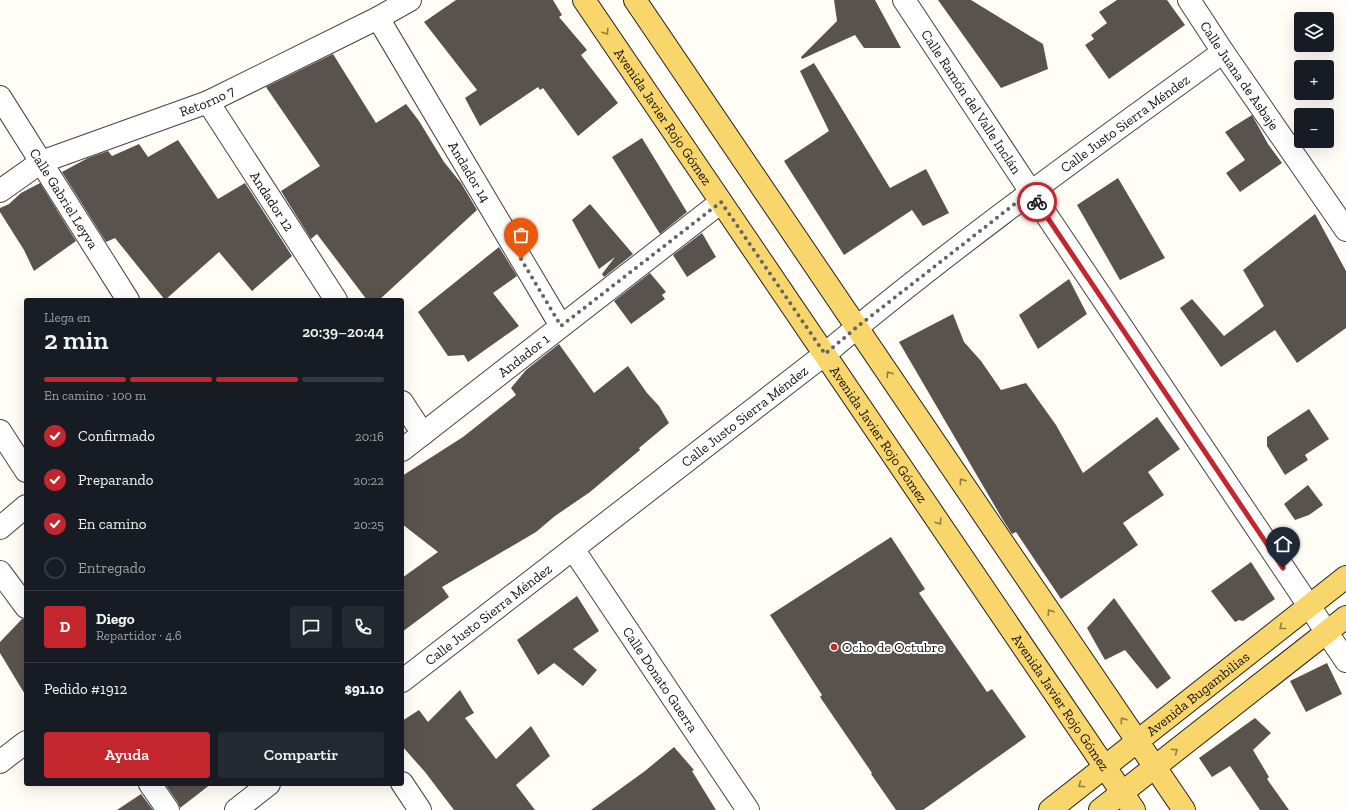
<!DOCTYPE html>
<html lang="es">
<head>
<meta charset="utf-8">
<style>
	:root { --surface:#171b24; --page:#242831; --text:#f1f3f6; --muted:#9ea1a6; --line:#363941; --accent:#c4262e }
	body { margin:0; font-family:"Zilla Slab",serif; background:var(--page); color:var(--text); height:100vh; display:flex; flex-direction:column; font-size:15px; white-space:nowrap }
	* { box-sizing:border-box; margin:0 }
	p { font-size:13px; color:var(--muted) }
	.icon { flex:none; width:22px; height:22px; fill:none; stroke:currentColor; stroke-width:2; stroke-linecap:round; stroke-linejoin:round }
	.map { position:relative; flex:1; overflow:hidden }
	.panel { position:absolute; left:24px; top:298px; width:380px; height:488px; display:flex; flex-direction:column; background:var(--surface); border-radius:4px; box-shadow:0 4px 16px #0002 }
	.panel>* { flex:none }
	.fabs { position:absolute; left:1294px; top:12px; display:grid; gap:8px }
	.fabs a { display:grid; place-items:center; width:40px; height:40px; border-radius:4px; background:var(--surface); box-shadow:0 4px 16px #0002; font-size:20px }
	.pin { position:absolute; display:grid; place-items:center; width:34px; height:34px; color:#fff; margin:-41px -17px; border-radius:50% 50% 50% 0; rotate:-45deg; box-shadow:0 0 4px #0007 }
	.pin .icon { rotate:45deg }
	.courier { position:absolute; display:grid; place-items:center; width:40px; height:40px; margin:-20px; border:3px solid #c4262e; border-radius:50%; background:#fff; color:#222; box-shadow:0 1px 5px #0007 }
	.head em { font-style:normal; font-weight:600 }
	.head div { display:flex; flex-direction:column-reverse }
	.head { display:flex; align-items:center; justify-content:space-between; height:68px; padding:0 20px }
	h1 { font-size:26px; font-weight:600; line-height:30px }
	.bar { display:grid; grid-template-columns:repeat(4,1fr); gap:6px 4px; align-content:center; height:48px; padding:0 20px }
	.bar i { height:5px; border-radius:3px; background:var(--line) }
	.bar .current { background:var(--accent) }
	.bar p { grid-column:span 4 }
	.line { display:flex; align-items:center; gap:10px; padding:0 20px; border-top:1px solid var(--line) }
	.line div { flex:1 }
	.round { display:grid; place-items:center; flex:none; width:42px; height:42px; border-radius:4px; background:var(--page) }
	ol { padding:0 20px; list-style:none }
	li { display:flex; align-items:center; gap:12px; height:44px }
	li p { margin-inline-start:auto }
	li .icon { padding:4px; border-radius:50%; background:var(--accent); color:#fff; stroke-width:4 }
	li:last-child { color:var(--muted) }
	li i { width:22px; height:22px; border:2px solid var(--line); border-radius:50% }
	.cta { display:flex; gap:8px; margin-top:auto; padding:8px 20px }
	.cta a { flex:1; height:46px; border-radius:4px; background:var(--accent); color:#fff; font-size:16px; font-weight:600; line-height:46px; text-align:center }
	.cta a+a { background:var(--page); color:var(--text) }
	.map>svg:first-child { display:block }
</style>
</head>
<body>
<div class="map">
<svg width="1346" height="810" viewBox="0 0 1346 810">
	<rect width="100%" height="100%" fill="#fffdf5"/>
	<path fill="#5a524d" d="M 456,0 L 553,0 L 562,15 L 559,17 L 587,50 L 581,55 L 618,103 L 578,136 L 543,88 L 540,90 L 538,87 L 480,126 L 465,98 L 477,90 L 424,22 Z
		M 834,0 L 875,0 L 901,48 L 864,48 L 855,35 L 802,59 L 801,57 L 837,21 Z
		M 938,0 L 971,0 L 1043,44 L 1048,69 L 1001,88 Z
		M 1117,0 L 1167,0 L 1185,25 L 1109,79 L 1085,45 L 1094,39 L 1091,35 L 1107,23 L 1099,12 Z
		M 333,54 L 376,123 L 406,104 L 419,121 L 444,162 L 461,183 L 477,210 L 379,300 L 367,300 L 317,234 L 311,239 L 281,191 L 320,166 L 266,87 Z
		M 814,63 L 890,188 L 926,169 L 949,213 L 923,226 L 912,210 L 844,255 L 784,161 L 829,131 L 800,71 Z
		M 1252,115 L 1268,144 L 1282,163 L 1240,192 L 1226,173 L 1245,160 L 1225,132 Z
		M 642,138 L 687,212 L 660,234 L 612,157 Z
		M 178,140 L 218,199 L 245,183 L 292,256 L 252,291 L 219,252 L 165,300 L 115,238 L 106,242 L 62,172 L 88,158 L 108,151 L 112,156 L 139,144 L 148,157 Z
		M 1118,178 L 1165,258 L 1120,280 L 1077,205 Z
		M 40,183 L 76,241 L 34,271 L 24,250 L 0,212 L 0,208 L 9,204 L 21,193 Z
		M 590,204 L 633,254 L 604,277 L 602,274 L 615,257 L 599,269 L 572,220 Z
		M 1315,214 L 1346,271 L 1346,328 L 1297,363 L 1275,330 L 1221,367 L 1180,308 L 1192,299 L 1224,336 L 1264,306 L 1243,270 Z
		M 702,233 L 716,257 L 687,277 L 673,255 Z
		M 499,247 L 517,276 L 493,293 L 519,326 L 468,362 L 464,355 L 448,356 L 418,312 Z
		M 650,273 L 666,292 L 662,295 L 665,299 L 631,324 L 614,301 Z
		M 1069,279 L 1087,314 L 1038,349 L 1019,315 Z
		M 953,314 L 964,342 L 981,361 L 1001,390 L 1026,383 L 1056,425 L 1083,473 L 1157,417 L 1180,449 L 1148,472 L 1164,495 L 1123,523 L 1138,545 L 1061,599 L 1016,532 L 1012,534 L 1003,520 L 899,342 Z
		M 559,344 L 594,393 L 628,366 L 647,393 L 659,406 L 669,423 L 639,448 L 640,450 L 590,492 L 555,516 L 536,532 L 442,587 L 449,597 L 402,632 L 402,578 L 438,552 L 402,524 L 402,476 L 463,437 L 516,395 L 511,388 L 526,370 Z
		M 1309,409 L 1329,439 L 1305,455 L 1308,460 L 1285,475 L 1267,446 L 1267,437 Z
		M 1308,485 L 1323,505 L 1309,515 L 1295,520 L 1284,504 Z
		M 891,537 L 925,589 L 919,593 L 987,692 L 992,689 L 1026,737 L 923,810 L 896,810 L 871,774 L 872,773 L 820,697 L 822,695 L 770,615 Z
		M 1251,562 L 1275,599 L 1243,621 L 1239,620 L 1235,622 L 1211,591 Z
		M 577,596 L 599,631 L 573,649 L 597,670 L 583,686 L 554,663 L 538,675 L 517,640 Z
		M 1114,598 L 1171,678 L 1157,689 L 1125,650 L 1105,660 L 1087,628 Z
		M 22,619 L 26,619 L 26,696 L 0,653 L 0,642 Z
		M 1327,663 L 1342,694 L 1306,712 L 1290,681 Z
		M 460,690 L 474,713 L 465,718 L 496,759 L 531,726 L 550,756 L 516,785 L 535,810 L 454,810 L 425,772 L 402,746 L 402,721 L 419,710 L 428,722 Z
		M 1255,718 L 1271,733 L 1253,750 L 1269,777 L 1267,779 L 1289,810 L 1260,810 L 1230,766 L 1212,777 L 1199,758 Z
		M 674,747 L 694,770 L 692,771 L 716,810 L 591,810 L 645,771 Z
		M 165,784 L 211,784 L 180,808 L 178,803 Z
		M 141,794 L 153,810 L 117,810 Z"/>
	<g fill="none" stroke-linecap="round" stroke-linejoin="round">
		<g stroke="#444" stroke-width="24">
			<g id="minor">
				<path id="s1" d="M 904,0 L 1031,192 L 1346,661"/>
				<path id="s2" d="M 1189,0 L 1223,52 L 1346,230"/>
				<path id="s3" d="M 378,18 L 561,326"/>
				<path id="s4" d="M 0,97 L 128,300"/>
				<path id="s5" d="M 208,102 L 336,300"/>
				<path id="s6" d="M 0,191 L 41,162 L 208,102 L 378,18 L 410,0"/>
				<path d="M 402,402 L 423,434"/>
				<path d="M 0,431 L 26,471"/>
				<path id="s7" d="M 402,450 L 721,202"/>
				<path d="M 0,528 L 26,506"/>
				<path id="s8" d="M 573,549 L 748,810"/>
				<path d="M 0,572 L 26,607"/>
				<path id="s9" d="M 402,681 L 825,354 C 952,247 1088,150 1223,52"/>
				<path d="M 0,762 L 26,742"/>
				<path d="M 402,783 L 420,810"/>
				<path d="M 150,784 L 168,810"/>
				<path d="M 236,810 L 269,784"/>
			</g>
		</g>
		<g stroke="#222" stroke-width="24">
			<g id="major">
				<path id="s10" d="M 584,0 L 1134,810"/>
				<path d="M 635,0 L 1184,810"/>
				<path id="s11" d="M 1050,810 L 1346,577"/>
				<path d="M 1100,810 L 1346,617"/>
			</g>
		</g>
		<use href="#minor" stroke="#fff" stroke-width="22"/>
		<use href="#major" stroke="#f9d66b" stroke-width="22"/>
	</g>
	<defs><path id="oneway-chevron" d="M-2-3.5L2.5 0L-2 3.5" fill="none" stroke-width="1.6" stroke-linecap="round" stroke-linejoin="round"/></defs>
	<g stroke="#917d42">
		<use href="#oneway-chevron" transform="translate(606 32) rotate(56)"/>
		<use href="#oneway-chevron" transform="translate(889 374) rotate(-124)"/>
		<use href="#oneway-chevron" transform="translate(962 481) rotate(-124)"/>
		<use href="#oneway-chevron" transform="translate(939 522) rotate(56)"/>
		<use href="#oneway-chevron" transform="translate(1050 612) rotate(-124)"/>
		<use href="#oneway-chevron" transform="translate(1282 627) rotate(142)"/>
		<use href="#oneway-chevron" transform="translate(1123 720) rotate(-124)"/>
		<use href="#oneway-chevron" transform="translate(1175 751) rotate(-38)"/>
		<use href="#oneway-chevron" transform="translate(1081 785) rotate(142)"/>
	</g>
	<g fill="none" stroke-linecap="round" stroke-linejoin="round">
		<path stroke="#646461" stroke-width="4" stroke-dasharray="0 7.2" d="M 521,259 L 561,326 L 721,202 L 825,354 L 857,327 L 1030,192 L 1037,202"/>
		<path stroke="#c4262e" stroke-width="5" d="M 1037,202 L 1283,568"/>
	</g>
	<circle fill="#c4262e" stroke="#fff" stroke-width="1.5" cx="834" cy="647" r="4"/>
	<g text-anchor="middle" stroke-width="4" stroke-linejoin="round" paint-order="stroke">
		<g font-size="14" fill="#111" stroke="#fff">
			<text dy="5" stroke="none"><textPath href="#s2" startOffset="91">Calle Juana de Asbaje</textPath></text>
			<text dy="5" stroke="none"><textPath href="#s6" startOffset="227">Retorno 7</textPath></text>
			<text dy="5" stroke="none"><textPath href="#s1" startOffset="122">Calle Ramón del Valle Inclán</textPath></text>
			<text dy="5" stroke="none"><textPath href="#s10" startOffset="141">Avenida Javier Rojo Gómez</textPath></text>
			<text dy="5" stroke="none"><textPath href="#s9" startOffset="913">Calle Justo Sierra Méndez</textPath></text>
			<text dy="5" stroke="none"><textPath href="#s3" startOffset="179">Andador 14</textPath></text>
			<text dy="5" stroke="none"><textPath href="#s4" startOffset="120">Calle Gabriel Leyva</textPath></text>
			<text dy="5" stroke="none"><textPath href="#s5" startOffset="118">Andador 12</textPath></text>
			<text dy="5" stroke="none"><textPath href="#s7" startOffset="154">Andador 1</textPath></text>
			<text dy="5" stroke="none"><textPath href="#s9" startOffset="433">Calle Justo Sierra Méndez</textPath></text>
			<text dy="5" stroke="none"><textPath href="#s10" startOffset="525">Avenida Javier Rojo Gómez</textPath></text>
			<text dy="5" stroke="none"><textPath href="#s9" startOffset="109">Calle Justo Sierra Méndez</textPath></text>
			<text dy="5" stroke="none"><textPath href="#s8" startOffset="157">Calle Donato Guerra</textPath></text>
			<text dy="5" stroke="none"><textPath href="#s11" startOffset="188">Avenida Bugambilias</textPath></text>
			<text dy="5" stroke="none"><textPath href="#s10" startOffset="849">Avenida Javier Rojo Gómez</textPath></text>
		</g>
		<g font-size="14" fill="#111" stroke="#fff" text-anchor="start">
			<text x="842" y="652">Ocho de Octubre</text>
		</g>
	</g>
</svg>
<div class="fabs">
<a><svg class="icon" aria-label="layers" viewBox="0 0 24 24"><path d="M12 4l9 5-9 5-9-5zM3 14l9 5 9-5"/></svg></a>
<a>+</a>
<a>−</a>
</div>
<div class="pin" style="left:521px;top:259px;background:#ea580c"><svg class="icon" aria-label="bag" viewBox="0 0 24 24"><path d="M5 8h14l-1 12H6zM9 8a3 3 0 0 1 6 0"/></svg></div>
<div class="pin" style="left:1283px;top:568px;background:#1f2937"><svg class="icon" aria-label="home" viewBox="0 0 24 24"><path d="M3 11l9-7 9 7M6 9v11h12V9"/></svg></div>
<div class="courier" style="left:1037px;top:202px"><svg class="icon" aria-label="bike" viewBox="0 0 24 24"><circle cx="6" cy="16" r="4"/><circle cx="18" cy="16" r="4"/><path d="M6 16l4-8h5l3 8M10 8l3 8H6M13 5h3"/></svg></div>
<section class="panel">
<div class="head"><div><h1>2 min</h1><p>Llega en</p></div><em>20:39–20:44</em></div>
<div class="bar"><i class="current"></i><i class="current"></i><i class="current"></i><i></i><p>En camino · 100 m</p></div>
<ol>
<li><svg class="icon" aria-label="check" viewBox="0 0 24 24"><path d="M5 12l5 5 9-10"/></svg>Confirmado<p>20:16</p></li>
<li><svg class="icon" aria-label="check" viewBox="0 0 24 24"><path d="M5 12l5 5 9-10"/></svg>Preparando<p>20:22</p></li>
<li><svg class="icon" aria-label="check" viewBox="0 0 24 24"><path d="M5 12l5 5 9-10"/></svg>En camino<p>20:25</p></li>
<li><i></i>Entregado</li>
</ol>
<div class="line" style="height:72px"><b class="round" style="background:var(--accent);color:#fff">D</b><div><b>Diego</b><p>Repartidor · 4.6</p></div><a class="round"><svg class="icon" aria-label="chat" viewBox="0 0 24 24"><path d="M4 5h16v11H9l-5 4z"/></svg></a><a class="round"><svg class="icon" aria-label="phone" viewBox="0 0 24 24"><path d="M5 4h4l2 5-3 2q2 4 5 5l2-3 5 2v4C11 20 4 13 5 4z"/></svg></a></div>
<div class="line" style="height:52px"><div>Pedido #1912</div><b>$91.10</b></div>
<div class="cta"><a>Ayuda</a><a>Compartir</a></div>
</section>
</div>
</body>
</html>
